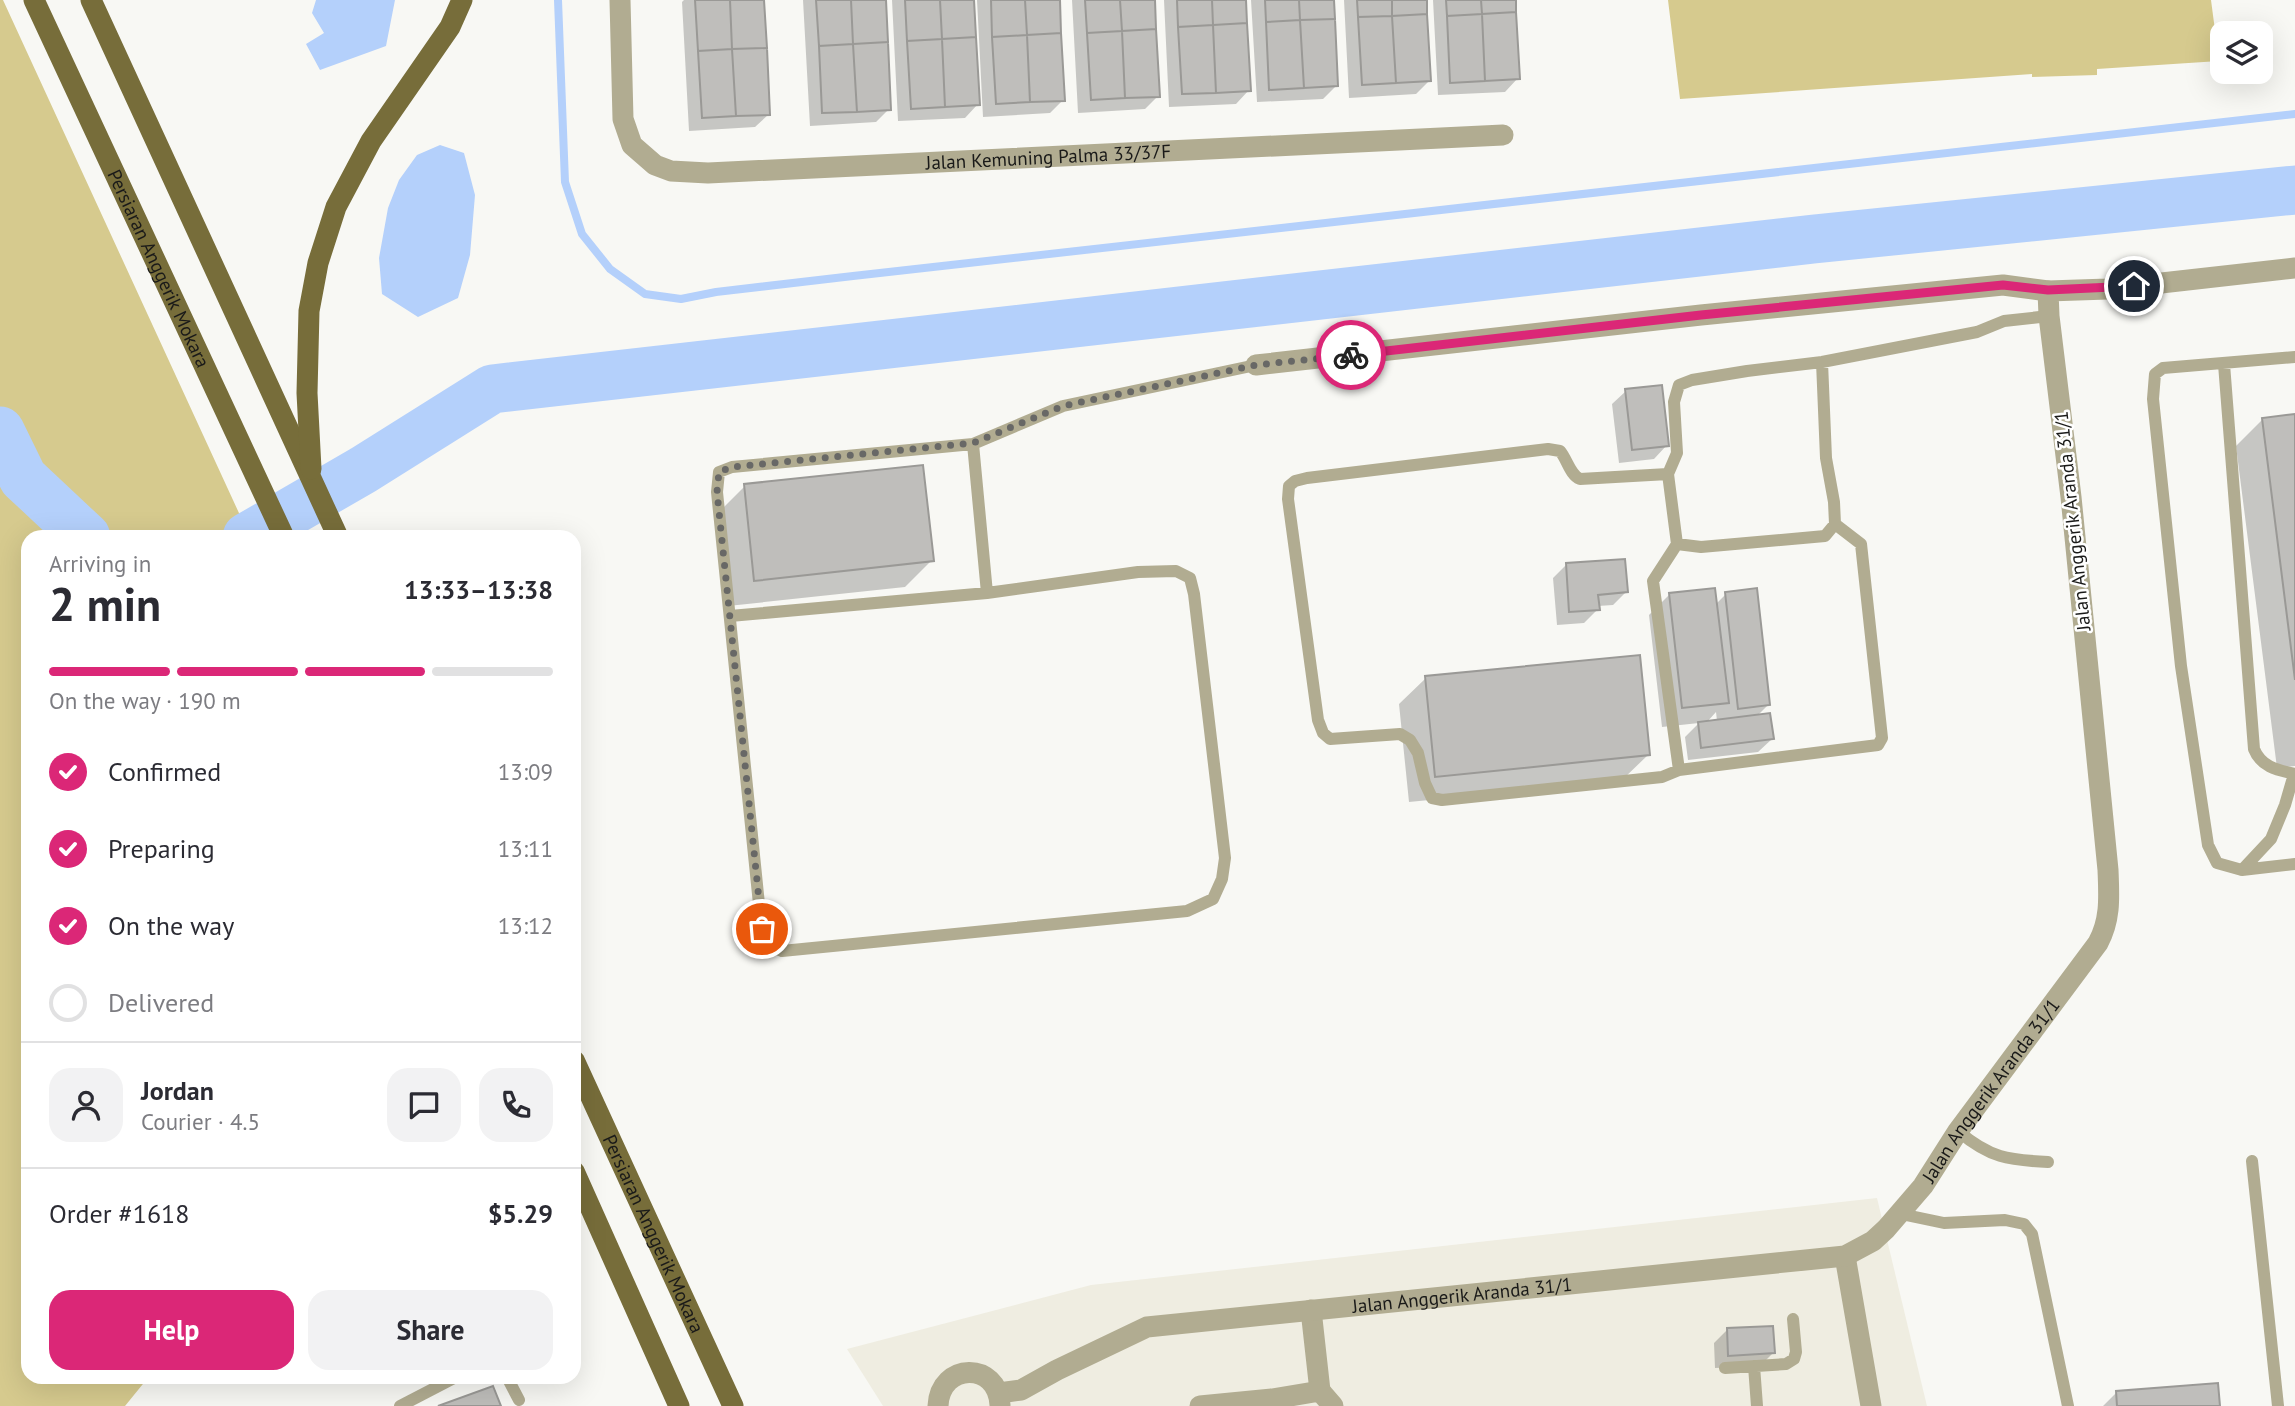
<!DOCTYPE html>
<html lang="en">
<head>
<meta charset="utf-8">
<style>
	:root { --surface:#fff; --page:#f2f2f3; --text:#2b2b33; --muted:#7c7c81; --line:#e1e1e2; --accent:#db2777 }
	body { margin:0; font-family:"PT Sans",sans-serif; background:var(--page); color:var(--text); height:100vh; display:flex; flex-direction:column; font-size:26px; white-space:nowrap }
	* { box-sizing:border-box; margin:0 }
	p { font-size:23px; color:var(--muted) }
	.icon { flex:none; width:38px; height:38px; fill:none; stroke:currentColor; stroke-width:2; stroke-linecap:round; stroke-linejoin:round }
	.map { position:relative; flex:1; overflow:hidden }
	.panel { position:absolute; left:21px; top:530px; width:560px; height:854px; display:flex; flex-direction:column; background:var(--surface); border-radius:21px; box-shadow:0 7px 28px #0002 }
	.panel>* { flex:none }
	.tools { position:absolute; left:2210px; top:21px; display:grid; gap:14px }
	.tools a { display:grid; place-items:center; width:63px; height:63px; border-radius:14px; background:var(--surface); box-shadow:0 7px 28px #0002; font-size:35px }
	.pin { position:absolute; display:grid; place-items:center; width:60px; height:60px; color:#fff; margin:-30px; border:4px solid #fff; border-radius:50%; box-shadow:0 2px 7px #0007 }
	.courier { position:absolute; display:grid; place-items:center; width:70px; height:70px; margin:-35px; border:5px solid #db2777; border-radius:50%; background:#fff; color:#222; box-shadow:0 2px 9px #0007 }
	.head em { font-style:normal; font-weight:700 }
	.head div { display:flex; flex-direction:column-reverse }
	.head { display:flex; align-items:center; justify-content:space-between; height:119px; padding:0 28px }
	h1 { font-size:46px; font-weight:700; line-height:52px }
	.bar { display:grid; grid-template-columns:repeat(4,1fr); gap:10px 7px; align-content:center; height:84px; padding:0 28px }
	.bar i { height:9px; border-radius:5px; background:var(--line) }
	.bar .current { background:var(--accent) }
	.bar p { grid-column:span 4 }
	.line { display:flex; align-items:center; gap:18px; padding:0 28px; border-top:2px solid var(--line) }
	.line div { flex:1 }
	.round { display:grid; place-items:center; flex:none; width:74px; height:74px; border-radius:21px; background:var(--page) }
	ol { padding:0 28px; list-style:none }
	li { display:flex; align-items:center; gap:21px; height:77px }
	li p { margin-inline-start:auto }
	li .icon { padding:7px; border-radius:50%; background:var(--accent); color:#fff; stroke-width:4 }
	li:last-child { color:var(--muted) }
	li i { width:38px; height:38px; border:4px solid var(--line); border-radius:50% }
	.primary-button { display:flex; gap:14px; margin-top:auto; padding:14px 28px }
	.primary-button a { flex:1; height:80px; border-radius:21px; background:var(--accent); color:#fff; font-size:28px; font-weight:700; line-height:80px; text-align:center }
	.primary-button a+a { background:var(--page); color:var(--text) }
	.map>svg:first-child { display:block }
</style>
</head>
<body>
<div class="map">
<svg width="2295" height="1406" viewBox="0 0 2295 1406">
	<rect width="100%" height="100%" fill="#f8f8f4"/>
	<path fill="#efede1" d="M 1877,1198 L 1927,1406 L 883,1406 L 847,1349 L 1091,1285 Z"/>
	<path fill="#d6ca8e" d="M 0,0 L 3,0 L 250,537 L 28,537 L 28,1377 L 146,1377 L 147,1379 L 125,1406 L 0,1406 Z
		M 1668,0 L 2211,0 L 2219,61 L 2097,69 L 2097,75 L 2032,77 L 2032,74 L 1680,99 Z"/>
	<path fill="#b4d0fb" d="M 316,0 L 395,0 L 386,46 L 320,70 L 306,44 L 324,33 L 312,13 Z
		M 440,145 L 464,153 L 475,195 L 470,255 L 458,298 L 418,317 L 382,294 L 379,258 L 388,208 L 399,180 L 417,155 Z"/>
	<path fill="#0003" fill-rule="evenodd" d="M 684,0 L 763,0 L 769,114 L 755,127 L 689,131 L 682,2 Z
		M 803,0 L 884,0 L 889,109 L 876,122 L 810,126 Z
		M 892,0 L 973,0 L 978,104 L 965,118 L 898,121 Z
		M 977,0 L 1058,0 L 1063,100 L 1050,113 L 983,117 Z
		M 1072,0 L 1153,0 L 1158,96 L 1145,109 L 1078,113 Z
		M 1164,0 L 1244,0 L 1249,90 L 1236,104 L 1169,107 Z
		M 1251,0 L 1332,0 L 1336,86 L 1323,99 L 1257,102 Z
		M 1344,0 L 1425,0 L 1429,81 L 1416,94 L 1349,98 Z
		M 1433,0 L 1514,0 L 1518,78 L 1505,92 L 1438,95 Z
		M 1626,391 L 1667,445 L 1654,459 L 1619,463 L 1612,404 Z
		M 2295,415 L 2295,766 L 2277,768 L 2236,446 L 2263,419 Z
		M 745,486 L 932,560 L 905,587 L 728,606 L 718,513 Z
		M 1567,564 L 1626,592 L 1613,605 L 1598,606 L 1598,609 L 1584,623 L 1557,625 L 1553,578 Z
		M 1726,594 L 1768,705 L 1757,716 L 1772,739 L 1758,752 L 1688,760 L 1685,737 L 1699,723 L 1662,727 L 1649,615 L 1669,595 L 1716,604 ZM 1716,712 L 1717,721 L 1707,722 Z
		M 1426,678 L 1648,755 L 1621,781 L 1409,802 L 1399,704 Z
		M 1727,1330 L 1773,1353 L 1760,1366 L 1715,1368 L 1714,1343 Z
		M 2117,1392 L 2218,1406 L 2103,1406 Z"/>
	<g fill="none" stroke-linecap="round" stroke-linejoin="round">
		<path stroke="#b4d0fb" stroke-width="8" d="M 558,0 L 565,182 L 582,234 L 610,269 L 645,294 L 681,299 L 716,292 L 853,276 L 2295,114"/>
		<path stroke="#b4d0fb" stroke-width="49" d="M 0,431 L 23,478 L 86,537
			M 247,537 L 363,470 L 492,389 L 1814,239 L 2295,190"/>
	</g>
	<path fill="#bfbebb" stroke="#9a9996" stroke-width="2" d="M 695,0 L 730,0 L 732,49 L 698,51 Z
		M 730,0 L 764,0 L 767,48 L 732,49 Z
		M 816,0 L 851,0 L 853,44 L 819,46 Z
		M 851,0 L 886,0 L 888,42 L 853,44 Z
		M 905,0 L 940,0 L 942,39 L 907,41 Z
		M 940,0 L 974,0 L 976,37 L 942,39 Z
		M 991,0 L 1025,0 L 1027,35 L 992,37 Z
		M 1025,0 L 1060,0 L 1061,33 L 1027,35 Z
		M 1085,0 L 1120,0 L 1122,31 L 1087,33 Z
		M 1120,0 L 1155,0 L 1156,29 L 1122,31 Z
		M 1177,0 L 1212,0 L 1213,25 L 1178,27 Z
		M 1212,0 L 1246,0 L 1247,23 L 1213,25 Z
		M 1265,0 L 1299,0 L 1300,20 L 1266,22 Z
		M 1299,0 L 1334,0 L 1335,19 L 1300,20 Z
		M 1357,0 L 1392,0 L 1392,16 L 1358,17 Z
		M 1392,0 L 1427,0 L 1427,14 L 1392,16 Z
		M 1446,0 L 1481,0 L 1482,14 L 1447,16 Z
		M 1481,0 L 1516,0 L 1516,12 L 1482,14 Z
		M 1516,12 L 1520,79 L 1485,81 L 1482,14 Z
		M 1427,14 L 1431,81 L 1396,83 L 1392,16 Z
		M 1482,14 L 1485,81 L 1450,83 L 1447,16 Z
		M 1392,16 L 1396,83 L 1362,85 L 1358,17 Z
		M 1335,19 L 1338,86 L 1304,88 L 1300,20 Z
		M 1300,20 L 1304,88 L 1269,90 L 1266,22 Z
		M 1247,23 L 1251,91 L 1216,93 L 1213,25 Z
		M 1213,25 L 1216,93 L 1182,94 L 1178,27 Z
		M 1156,29 L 1160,97 L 1125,98 L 1122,31 Z
		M 1122,31 L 1125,98 L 1091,100 L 1087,33 Z
		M 1061,33 L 1065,101 L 1030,102 L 1027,35 Z
		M 1027,35 L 1030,102 L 996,104 L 992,37 Z
		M 976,37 L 980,105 L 945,107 L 942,39 Z
		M 942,39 L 945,107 L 911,109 L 907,41 Z
		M 888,42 L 891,110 L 857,112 L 853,44 Z
		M 853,44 L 857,112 L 822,113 L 819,46 Z
		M 767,48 L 770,115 L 736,116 L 732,49 Z
		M 732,49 L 736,116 L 702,118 L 698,51 Z
		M 1662,385 L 1669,446 L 1632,450 L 1625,389 Z
		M 2295,414 L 2295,680 L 2262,418 Z
		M 923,465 L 934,561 L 754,581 L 744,484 Z
		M 1625,559 L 1628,592 L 1598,595 L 1600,610 L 1569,612 L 1566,563 Z
		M 1715,588 L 1729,703 L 1682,708 L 1669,593 Z
		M 1757,588 L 1770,705 L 1738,709 L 1725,592 Z
		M 1640,655 L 1650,755 L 1435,777 L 1425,676 Z
		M 1770,713 L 1774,739 L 1701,748 L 1698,722 Z
		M 1773,1326 L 1775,1353 L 1728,1356 L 1727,1328 Z
		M 2218,1383 L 2220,1406 L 2117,1406 L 2116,1391 Z
		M 493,1386 L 501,1406 L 438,1406 Z"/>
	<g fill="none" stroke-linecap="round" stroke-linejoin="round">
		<path stroke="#b1ac91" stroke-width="12" d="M 2295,357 L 2163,368 L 2155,374 L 2153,399 L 2181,666 L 2208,845 L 2217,863 L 2242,870 L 2295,864
			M 2224,364 L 2254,749 C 2261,767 2277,770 2295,774
			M 973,444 L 987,593
			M 1668,474 L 1580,479 C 1570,475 1567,459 1560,451 L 1548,449 L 1307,478 L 1295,481 L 1289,486 L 1288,499 L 1318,720 L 1323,733 L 1330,739 L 1400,734 L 1410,740 L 1418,753 L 1425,783 L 1432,798 L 1442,800 L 1662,777 L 1679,770
			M 1835,524 L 1861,544 L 1882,738 L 1878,745 L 1679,770 L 1653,581 L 1677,544 L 1668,474 L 1677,453 L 1674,402 L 1679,385 L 1692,380 L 1747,371 L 1822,362 L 1977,332 L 2004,321 L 2049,316
			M 1677,544 L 1701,547 L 1825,536 L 1835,524 L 1834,502 L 1826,458 L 1822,362
			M 730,616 L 987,593 L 1138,572 L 1176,571 L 1190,578 L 1194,594 L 1225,858 L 1222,879 L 1213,899 L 1187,911 L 782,951 L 765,943 L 760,914 L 717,492 L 719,472 L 732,467 L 973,444 L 1063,406 L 1256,365
			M 2242,870 L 2271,839 L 2285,805 L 2294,774
			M 1958,1131 C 1990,1158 2008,1160 2048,1162
			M 2252,1161 L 2278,1406
			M 1901,1214 L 1944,1223 L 2005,1220 L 2024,1224 L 2032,1234 L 2068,1406
			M 1754,1366 L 1757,1406
			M 1725,1368 L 1786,1364 L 1794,1359 L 1796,1352 L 1793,1319
			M 507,1377 L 519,1400
			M 400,1406 L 456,1377"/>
		<g stroke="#b1ac91" stroke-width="21">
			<path id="s1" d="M 620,0 L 623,119 L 632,145 L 655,165 L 671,171 L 708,173 L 1503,135"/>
			<path d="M 1256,365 L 1701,315 L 2003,285 L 2048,291"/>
			<path d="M 1845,1256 L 1871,1406"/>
			<path d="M 1311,1310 L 1320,1391"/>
			<path id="s2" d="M 999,1393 L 1021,1390 L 1057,1370 L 1147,1327 L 1845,1256 L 1873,1241 L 1886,1229 L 1923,1186 L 1958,1131 L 2098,943 C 2111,919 2109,896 2108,870 L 2071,497 L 2049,316 L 2048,291 L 2108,289 L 2295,268"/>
			<path d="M 938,1406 C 940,1362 998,1361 1000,1405"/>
			<path d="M 1200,1406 L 1272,1399 L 1320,1391 L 1333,1406"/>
		</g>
		<g stroke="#776d3a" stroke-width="21">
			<path id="s3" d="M 34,0 L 284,537"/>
			<path d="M 91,0 L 338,537"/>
			<path d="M 311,469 L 307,393 L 309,311 L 318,263 L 336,207 L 371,141 L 450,27 L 462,0"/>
			<path id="s4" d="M 574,1060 L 733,1406"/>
			<path d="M 574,1171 L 679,1406"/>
		</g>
	</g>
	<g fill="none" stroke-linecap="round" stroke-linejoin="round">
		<path stroke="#686866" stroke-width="7" stroke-dasharray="0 12.6" d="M 762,929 L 717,492 L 719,472 L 732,467 L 973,443 L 1063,406 L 1256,365 L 1351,355"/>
		<path stroke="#db2777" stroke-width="9" d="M 1351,355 L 1701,315 L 2003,285 L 2048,290 L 2134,286"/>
	</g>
	<g text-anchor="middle" stroke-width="5" stroke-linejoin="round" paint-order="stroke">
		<g font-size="19" fill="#1a1a19" stroke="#fff">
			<text dy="7" stroke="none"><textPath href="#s1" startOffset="572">Jalan Kemuning Palma 33/37F</textPath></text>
			<text dy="7" stroke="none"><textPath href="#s3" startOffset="296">Persiaran Anggerik Mokara</textPath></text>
			<text transform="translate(2072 521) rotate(-96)" y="7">Jalan Anggerik Aranda 31/1</text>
			<text dy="7" stroke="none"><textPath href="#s2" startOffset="1088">Jalan Anggerik Aranda 31/1</textPath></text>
			<text dy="7" stroke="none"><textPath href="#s4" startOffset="191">Persiaran Anggerik Mokara</textPath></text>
			<text dy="7" stroke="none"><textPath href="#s2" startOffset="480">Jalan Anggerik Aranda 31/1</textPath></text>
		</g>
	</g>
</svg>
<div class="tools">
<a><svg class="icon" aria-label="layers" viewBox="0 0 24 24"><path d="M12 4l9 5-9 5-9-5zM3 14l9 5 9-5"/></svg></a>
</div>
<div class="pin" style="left:762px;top:929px;background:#ea580c"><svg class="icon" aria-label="bag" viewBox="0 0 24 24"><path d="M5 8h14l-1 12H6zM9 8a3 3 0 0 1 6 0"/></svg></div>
<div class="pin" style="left:2134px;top:286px;background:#1f2937"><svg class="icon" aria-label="home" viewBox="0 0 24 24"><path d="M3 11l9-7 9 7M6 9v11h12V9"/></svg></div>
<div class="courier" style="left:1351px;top:355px"><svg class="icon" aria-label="bike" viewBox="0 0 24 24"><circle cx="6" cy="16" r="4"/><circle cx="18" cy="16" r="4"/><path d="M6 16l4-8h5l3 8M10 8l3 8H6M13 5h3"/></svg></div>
<section class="panel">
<div class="head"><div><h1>2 min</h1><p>Arriving in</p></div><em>13:33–13:38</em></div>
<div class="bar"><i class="current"></i><i class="current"></i><i class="current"></i><i></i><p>On the way · 190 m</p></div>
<ol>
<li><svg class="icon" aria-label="check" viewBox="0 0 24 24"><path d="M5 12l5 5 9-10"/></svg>Confirmed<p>13:09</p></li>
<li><svg class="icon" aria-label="check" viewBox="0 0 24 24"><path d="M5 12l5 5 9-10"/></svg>Preparing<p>13:11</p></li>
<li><svg class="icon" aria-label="check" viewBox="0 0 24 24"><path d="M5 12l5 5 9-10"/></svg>On the way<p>13:12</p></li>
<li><i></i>Delivered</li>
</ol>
<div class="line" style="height:126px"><a class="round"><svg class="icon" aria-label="person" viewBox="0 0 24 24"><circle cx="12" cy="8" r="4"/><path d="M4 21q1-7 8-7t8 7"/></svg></a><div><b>Jordan</b><p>Courier · 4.5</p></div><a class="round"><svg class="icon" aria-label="chat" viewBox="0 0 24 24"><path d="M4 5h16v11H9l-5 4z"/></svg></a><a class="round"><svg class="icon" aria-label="phone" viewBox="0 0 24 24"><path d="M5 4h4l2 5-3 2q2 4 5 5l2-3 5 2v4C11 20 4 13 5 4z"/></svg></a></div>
<div class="line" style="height:91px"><div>Order #1618</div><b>$5.29</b></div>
<div class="primary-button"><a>Help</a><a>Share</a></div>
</section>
</div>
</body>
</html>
